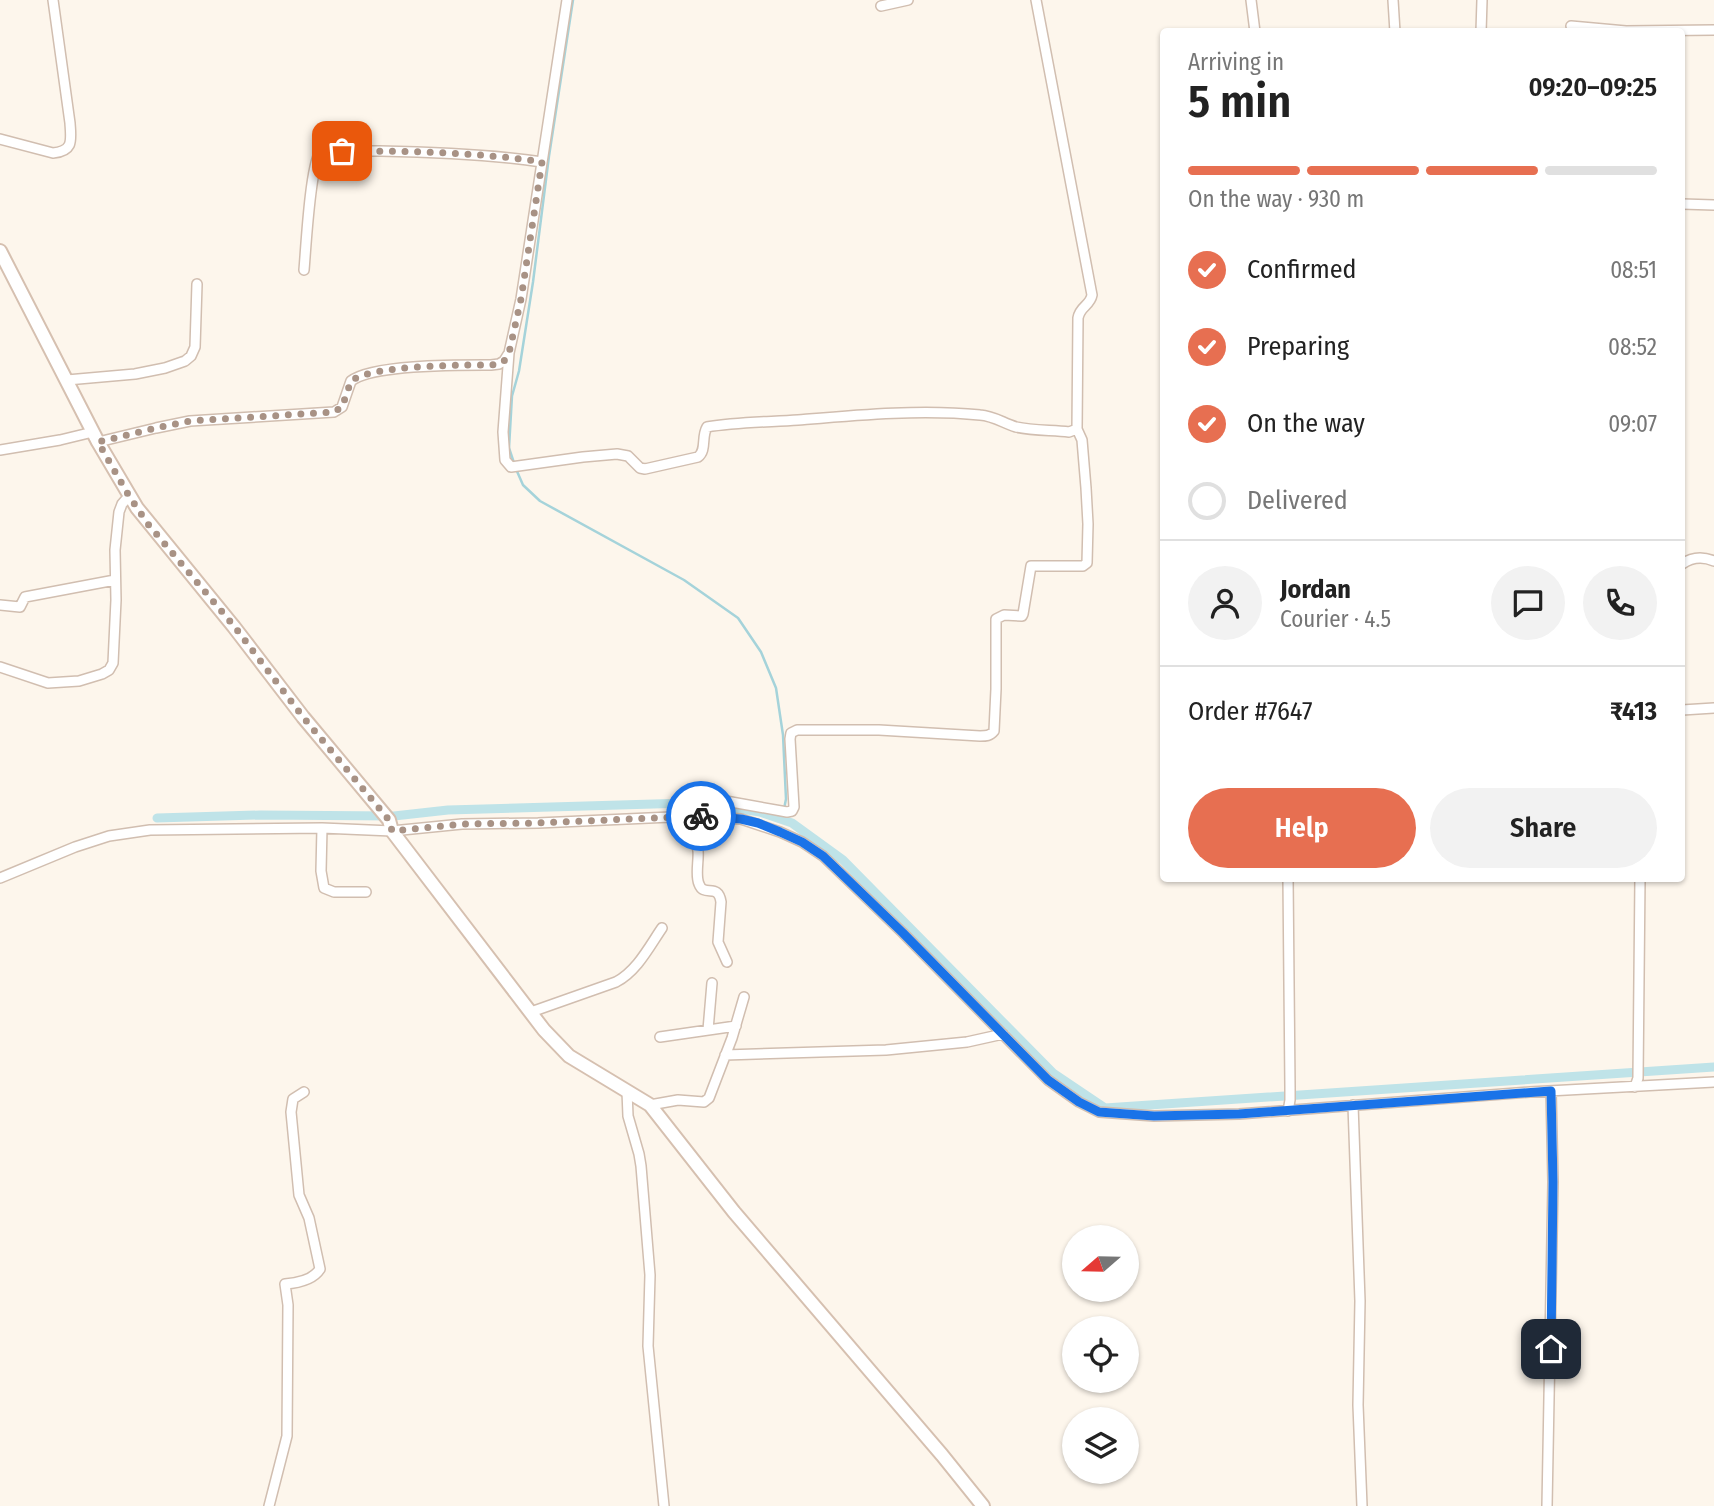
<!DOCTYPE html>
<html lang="en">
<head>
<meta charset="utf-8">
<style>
	:root { --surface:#fff; --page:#f2f2f2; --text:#222; --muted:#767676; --line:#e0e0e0; --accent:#e76f51 }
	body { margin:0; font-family:"Fira Sans Condensed",sans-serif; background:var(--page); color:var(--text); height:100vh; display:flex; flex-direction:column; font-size:26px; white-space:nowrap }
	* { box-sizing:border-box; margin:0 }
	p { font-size:23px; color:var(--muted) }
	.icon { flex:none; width:38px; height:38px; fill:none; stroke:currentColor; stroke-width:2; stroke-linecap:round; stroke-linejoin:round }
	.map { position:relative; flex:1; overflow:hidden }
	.sheet { position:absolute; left:1160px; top:28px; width:525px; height:854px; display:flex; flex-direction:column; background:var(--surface); border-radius:7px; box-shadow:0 2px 5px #0004 }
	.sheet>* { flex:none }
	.needle { width:46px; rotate:250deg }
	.fabs { position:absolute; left:1062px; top:1225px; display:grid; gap:14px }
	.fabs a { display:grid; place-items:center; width:77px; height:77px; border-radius:50%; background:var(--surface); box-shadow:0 2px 5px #0004; font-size:35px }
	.pin { position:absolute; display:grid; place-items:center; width:60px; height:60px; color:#fff; margin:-30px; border-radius:14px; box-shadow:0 4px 10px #0006 }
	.courier { position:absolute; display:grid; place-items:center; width:70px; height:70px; margin:-35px; border:5px solid #1a73e8; border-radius:50%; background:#fff; color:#222; box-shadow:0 2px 9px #0007 }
	.summary em { font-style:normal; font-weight:600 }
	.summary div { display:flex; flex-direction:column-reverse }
	.summary { display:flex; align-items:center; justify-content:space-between; height:119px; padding:0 28px }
	h1 { font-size:46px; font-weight:600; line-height:52px }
	.bar { display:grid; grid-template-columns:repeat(4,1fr); gap:10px 7px; align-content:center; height:84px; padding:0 28px }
	.bar i { height:9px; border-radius:5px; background:var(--line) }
	.bar .selected { background:var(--accent) }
	.bar p { grid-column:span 4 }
	.line { display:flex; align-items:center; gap:18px; padding:0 28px; border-top:2px solid var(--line) }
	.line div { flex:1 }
	.round { display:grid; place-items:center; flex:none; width:74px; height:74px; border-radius:37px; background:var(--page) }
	ol { padding:0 28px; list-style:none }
	li { display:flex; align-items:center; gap:21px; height:77px }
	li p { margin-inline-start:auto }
	li .icon { padding:7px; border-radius:50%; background:var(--accent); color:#fff; stroke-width:4 }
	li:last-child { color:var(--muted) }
	li i { width:38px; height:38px; border:4px solid var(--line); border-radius:50% }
	.button { display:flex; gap:14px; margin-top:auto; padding:14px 28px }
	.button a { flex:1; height:80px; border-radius:42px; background:var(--accent); color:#fff; font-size:28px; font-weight:600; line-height:80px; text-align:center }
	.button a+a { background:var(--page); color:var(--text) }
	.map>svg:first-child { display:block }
</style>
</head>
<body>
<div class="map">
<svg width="1714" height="1506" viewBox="0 0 1714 1506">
	<rect width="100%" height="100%" fill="#fdf6ec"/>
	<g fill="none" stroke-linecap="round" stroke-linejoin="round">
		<path stroke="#a5d3da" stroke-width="2.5" d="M 514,463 L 509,448 L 512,396 L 519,371 L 533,282 L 549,156 L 573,0
			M 516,469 L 523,485 L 540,501 L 684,580 L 738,618 L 761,652 L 776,688 L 783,735 L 786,799 L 782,819"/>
		<path stroke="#bfe3e8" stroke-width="9" d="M 157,818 L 260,815 L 394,816 L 448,810 L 688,803 L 709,804 L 760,812 L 792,823 L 843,860 L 1053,1073 L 1105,1108 L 1714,1067"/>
		<g stroke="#d1beb0" stroke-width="12">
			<path id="minor" d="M 1251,0 L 1255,32
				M 1393,0 L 1395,32
				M 881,6 L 908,0
				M 1571,26 L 1626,31 L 1714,30
				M 1481,32 L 1482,0
				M 0,139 L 53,153 C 74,151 71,140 70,123 L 53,0
				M 1682,204 L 1714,205
				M 304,270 C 306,247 310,168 320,152 C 339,149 360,151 380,151 C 434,152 489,154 542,162
				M 509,353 L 503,432 L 505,460 L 511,467 L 583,457 L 617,454 L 628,456 L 640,468 L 645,469 L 698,457 C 707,450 701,437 707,427 C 736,422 768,422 798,420 C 857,415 921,409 980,415 C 994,416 1003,423 1016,427 C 1033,431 1052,430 1069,432 L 1077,429 L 1078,318 C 1080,306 1090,306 1092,295 L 1036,0
				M 67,380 L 135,374 L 165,368 L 185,361 L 191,356 L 195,347 L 197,284
				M 98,442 L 156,428 L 190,421 L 334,412 L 342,407 L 351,381 C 372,364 461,365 491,365 L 499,364 L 504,361 L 509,353 L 521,299 L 567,0
				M 0,450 L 60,440 L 93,432
				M 1682,564 C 1692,557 1702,556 1714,561
				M 0,605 L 20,607 L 25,597 L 115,580
				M 0,667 L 48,683 L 79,681 L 102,674 L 109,670 L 113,663 L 116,600 L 115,550 L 119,512 L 122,504 L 129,496
				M 1682,710 L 1714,708
				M 322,828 L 321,871 L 324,888 L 334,892 L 366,892
				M 0,878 L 75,847 L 109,836 L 150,830 L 322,828 L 392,831 L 462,824 L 538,823 L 693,816 L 741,819 L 780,832 L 802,842 L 823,856 L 903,933 L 1048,1080 L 1079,1102 L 1099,1112 L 1154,1116 L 1239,1114 L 1530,1092 L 1714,1082
				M 727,962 L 718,942 L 721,902 C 718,882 704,898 699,884 C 695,875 699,861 698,851 C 697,841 693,829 693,818 C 694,813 700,805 703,799 L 709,798 L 787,812 L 792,811 L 794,807 L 790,739 L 791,733 L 797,730 L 879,730 L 980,736 C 986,736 990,736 994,731 L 996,689 L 996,619 L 1004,615 L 1022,616 L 1023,614 L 1031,566 L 1083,566 L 1087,563 L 1088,524 L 1086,488 L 1082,440 L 1077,429
				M 531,1012 L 616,982 C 637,971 649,947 662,928
				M 708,1030 L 712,983
				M 660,1037 L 736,1026
				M 725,1055 L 886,1050 L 967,1042 L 1003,1034
				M 1635,1087 L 1638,1078 L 1640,878
				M 627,1091 L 628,1116 L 639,1154 L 641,1166 L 650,1275 L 648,1346 L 664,1506
				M 650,1105 L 678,1100 L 704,1102 L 709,1098 L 732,1038 L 744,997
				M 1353,1105 L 1360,1301 L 1358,1405 L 1362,1506
				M 1288,1111 L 1290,1100 L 1290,1087 L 1288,878
				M 269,1506 L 287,1436 L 288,1305 L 285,1284 C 298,1283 313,1280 320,1269 L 309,1218 L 299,1195 L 291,1112 L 293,1099 L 304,1092
				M 1547,1506 L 1553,1182 L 1551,1091"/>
		</g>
		<g stroke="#d6c0b0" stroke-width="16">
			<path id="secondary" d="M 0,251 L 98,442 L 137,508 L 234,627 L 303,717 L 389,820 L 392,831 L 544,1030 L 569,1056 L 650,1105 L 734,1212 L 942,1455 L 983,1506"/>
		</g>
		<use href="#minor" stroke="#fff" stroke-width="9"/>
		<use href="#secondary" stroke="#fff" stroke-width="12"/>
	</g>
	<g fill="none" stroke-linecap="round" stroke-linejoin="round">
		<path stroke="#a89285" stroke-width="7" stroke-dasharray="0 12.6" d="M 342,151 C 409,151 476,152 542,162 L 521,299 L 509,353 L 504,361 L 499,364 L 491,365 C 462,365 371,365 351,381 L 342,407 L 334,412 L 190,421 L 156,428 L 98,442 L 129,496 L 148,524 L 234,626 L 303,717 L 389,820 L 392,831 L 462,824 L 538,823 L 701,816"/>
		<path stroke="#1a73e8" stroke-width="9" d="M 701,816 L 741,819 L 758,823 L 780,832 L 802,842 L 823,856 L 903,933 L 1048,1080 L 1079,1102 L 1099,1112 L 1154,1116 L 1239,1114 L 1551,1091 L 1553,1182 L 1551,1349"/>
	</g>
</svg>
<div class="fabs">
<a><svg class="needle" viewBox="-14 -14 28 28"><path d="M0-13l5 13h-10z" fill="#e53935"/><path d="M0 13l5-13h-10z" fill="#767676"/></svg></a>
<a><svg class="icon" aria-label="locate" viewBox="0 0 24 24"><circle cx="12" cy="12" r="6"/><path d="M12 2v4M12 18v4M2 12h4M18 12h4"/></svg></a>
<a><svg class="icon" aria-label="layers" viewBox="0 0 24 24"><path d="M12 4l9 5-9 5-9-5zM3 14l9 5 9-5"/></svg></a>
</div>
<div class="pin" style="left:342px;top:151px;background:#ea580c"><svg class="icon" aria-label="bag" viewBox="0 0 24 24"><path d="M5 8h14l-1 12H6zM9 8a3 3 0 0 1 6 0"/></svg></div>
<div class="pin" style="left:1551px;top:1349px;background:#1f2937"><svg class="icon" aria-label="home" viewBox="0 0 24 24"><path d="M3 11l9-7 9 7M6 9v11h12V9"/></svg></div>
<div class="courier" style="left:701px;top:816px"><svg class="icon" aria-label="bike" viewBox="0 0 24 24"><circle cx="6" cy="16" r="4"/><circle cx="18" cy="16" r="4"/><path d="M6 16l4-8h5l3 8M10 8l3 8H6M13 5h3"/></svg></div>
<section class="sheet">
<div class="summary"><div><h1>5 min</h1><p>Arriving in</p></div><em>09:20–09:25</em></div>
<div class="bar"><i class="selected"></i><i class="selected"></i><i class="selected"></i><i></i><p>On the way · 930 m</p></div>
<ol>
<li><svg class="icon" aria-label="check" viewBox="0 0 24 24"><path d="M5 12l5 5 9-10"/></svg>Confirmed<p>08:51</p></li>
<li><svg class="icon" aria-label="check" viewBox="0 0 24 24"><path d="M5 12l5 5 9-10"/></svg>Preparing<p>08:52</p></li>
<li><svg class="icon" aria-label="check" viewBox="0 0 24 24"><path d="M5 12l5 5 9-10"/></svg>On the way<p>09:07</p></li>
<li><i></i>Delivered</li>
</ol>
<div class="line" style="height:126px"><a class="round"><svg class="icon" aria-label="person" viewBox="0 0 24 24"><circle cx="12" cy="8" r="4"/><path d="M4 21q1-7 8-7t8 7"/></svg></a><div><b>Jordan</b><p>Courier · 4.5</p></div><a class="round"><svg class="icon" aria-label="chat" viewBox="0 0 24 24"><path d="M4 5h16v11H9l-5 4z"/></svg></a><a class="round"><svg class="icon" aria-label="phone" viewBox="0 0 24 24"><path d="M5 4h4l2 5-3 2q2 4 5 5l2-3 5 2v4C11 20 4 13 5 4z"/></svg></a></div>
<div class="line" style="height:91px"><div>Order #7647</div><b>₹413</b></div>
<div class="button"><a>Help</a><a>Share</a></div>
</section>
</div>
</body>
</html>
